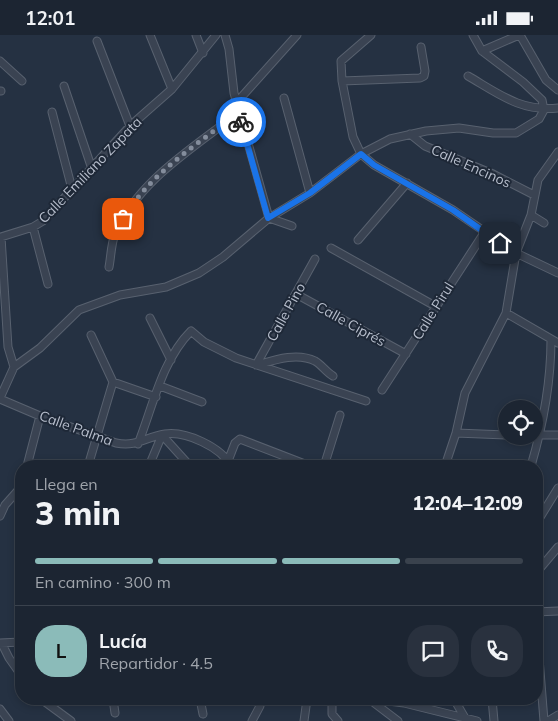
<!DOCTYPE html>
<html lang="es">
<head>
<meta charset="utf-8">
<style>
	:root { --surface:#1c2532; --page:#29313e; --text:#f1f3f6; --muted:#a0a5ac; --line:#3a424d; --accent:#8bbbb9 }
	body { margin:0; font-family:Mulish,sans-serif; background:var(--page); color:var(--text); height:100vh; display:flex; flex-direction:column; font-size:19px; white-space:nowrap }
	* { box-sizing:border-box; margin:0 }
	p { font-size:16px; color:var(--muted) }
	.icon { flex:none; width:28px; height:28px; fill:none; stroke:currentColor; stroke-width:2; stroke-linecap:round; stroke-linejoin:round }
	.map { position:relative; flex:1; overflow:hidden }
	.sheet { position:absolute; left:15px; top:425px; width:528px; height:245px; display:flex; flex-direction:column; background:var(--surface); border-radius:20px; box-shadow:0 2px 8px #0003,0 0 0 1px var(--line) }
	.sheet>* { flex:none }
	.controls { position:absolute; left:498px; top:365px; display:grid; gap:10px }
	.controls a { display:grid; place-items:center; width:45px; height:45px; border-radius:50%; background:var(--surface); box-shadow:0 2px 8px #0003,0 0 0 1px var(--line); font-size:25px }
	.pin { position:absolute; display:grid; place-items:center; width:42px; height:42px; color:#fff; margin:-21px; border-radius:10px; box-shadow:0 2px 8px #0006 }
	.courier { position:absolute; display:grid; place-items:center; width:50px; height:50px; margin:-25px; border:4px solid #1a73e8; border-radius:50%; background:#fff; color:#222; box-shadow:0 1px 6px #0007 }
	.overview em { font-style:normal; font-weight:800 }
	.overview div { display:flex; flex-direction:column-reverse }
	.overview { display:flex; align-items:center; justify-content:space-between; height:85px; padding:0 20px }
	h1 { font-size:32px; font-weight:800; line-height:38px }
	.bar { display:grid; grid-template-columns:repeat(4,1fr); gap:8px 5px; align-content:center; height:60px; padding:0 20px }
	.bar i { height:6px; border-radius:4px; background:var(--line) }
	.bar .selected { background:var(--accent) }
	.bar p { grid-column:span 4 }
	.line { display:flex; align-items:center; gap:12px; padding:0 20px; border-top:1px solid var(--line) }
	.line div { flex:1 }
	.round { display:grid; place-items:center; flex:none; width:52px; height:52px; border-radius:20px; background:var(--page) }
	.status { display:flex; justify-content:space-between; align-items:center; height:35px; padding:0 25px; background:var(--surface); direction:ltr }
	.status svg { height:14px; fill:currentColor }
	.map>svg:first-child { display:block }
</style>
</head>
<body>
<div class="status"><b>12:01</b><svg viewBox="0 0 49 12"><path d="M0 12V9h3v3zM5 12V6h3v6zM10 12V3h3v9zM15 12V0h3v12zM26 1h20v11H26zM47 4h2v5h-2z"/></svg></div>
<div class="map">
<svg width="558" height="686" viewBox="0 0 558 686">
	<rect width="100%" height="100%" fill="#253142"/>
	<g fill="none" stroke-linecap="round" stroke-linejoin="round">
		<g stroke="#58616f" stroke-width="9">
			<path id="minor" d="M 150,0 L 172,54
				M 196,0 L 203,18
				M 225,0 L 229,14 L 234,58 L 269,183
				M 371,0 L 341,26 L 342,46 L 353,102 L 361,119 L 374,130 L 453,175 L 516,218 L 558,238
				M 520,0 L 546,45 L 558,55
				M 97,6 L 130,91
				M 482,16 L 519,0
				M 0,26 L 22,46
				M 468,41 C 499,59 521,77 558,73
				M 342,46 L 420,43 L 424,41 L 425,36 L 421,12
				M 64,51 L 92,134
				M 0,56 L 1,56
				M 284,63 L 310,158
				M 237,67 L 297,0
				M 52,77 L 72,154
				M 410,99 L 425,111 L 493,139 L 534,160
				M 531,180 L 544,188
				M 269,183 L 292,191
				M 33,192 L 48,249
				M 358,205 L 407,148
				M 331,213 L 435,271
				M 109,232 C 111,222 111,209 115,199 C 138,145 195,112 239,77
				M 296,259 L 406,319
				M 506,278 L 558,308
				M 150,283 L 171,325
				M 256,330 L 315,224
				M 257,330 C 274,325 297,317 315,326 C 322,330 326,337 333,341
				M 14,332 L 8,312 L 1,202 L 33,192 L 43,186 L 130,91 L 172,54 L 216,0
				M 113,347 L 156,362
				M 160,351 L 202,367
				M 382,355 L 484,198
				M 0,363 L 14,332 L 40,313 L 79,275 L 120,260 L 166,252 L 199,238 L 223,222 L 269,183 L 310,158 L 361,119 L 390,104 L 426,96 L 459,93 L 493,98 L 516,98 L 539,84 L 544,75 L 542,65 L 523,47 L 482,16 L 473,0
				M 0,364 L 40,381 L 116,408 C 138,412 145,402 165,399 C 186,396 221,412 231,431
				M 456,398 L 506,400
				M 162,400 L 190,431
				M 534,400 L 558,400
				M 138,409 C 153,371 162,325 191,296 L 204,307 L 236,323 L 366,366
				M 228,426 L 235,408 L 240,404 L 310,431
				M 27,431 L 40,381
				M 88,431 L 113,347 L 91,300
				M 149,431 L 162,400
				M 318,431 L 325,428 L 340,380
				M 445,431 L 456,398 L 465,358 L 506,278 L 516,218 L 531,180 L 538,145 L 558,117
				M 531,431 C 543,390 551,347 551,304
				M 0,481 L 5,470 L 21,452
				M 536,489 L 558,453
				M 536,538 L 558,512
				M 536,577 L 558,576
				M 0,608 L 21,607
				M 2,609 L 9,623 L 21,640
				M 539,623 L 544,686
				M 41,664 L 71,686
				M 113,664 L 115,678
				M 200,664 L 203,679
				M 332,664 L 332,679 L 338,686
				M 369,664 L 398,686
				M 454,664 L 465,683
				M 492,664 L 494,686
				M 381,665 L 404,668 L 477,686
				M 0,674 L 9,686
				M 252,686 L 260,671 L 260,664
				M 304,686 L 307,664
				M 548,686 L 558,680"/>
		</g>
		<use href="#minor" stroke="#3a4352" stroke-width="7"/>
	</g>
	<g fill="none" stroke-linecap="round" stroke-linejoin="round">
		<path stroke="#848d9c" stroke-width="5" stroke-dasharray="0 9" d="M 123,184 C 149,139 198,109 239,77 L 241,87"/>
		<path stroke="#1a73e8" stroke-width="6" d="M 241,87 L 268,183 L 310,158 L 361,119 L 374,130 L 453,175 L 500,208"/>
	</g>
	<g text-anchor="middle" stroke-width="4" stroke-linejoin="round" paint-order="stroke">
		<g font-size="14" fill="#b7becc" stroke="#1e2837">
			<text transform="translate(471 131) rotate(24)" y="5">Calle Encinos</text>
			<text transform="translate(90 135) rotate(-46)" y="5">Calle Emiliano Zapata</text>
			<text transform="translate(433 276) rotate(-58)" y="5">Calle Pirul</text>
			<text transform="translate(286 277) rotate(-61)" y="5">Calle Pino</text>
			<text transform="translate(351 289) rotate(29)" y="5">Calle Ciprés</text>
			<text transform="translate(76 393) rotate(20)" y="5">Calle Palma</text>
		</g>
	</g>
</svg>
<div class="controls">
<a><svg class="icon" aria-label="locate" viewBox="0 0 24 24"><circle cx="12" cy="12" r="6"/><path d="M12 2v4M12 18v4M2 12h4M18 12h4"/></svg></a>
</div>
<div class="pin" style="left:123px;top:184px;background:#ea580c"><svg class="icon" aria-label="bag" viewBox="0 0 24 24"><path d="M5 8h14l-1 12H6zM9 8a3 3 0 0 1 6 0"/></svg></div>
<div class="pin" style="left:500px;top:208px;background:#1f2937"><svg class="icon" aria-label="home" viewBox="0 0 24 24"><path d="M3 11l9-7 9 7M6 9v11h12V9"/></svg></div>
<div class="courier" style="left:241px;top:87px"><svg class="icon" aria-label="bike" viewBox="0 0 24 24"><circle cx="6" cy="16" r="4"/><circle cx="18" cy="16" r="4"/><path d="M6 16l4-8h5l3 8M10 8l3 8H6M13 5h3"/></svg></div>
<section class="sheet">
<div class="overview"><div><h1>3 min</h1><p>Llega en</p></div><em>12:04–12:09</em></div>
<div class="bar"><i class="selected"></i><i class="selected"></i><i class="selected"></i><i></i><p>En camino · 300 m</p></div>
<div class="line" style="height:90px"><b class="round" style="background:var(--accent);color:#111">L</b><div><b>Lucía</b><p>Repartidor · 4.5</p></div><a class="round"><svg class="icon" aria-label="chat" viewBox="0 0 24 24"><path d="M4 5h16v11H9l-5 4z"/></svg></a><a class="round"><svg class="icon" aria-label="phone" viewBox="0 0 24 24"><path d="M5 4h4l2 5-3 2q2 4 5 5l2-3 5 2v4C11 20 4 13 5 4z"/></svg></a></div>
</section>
</div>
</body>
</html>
